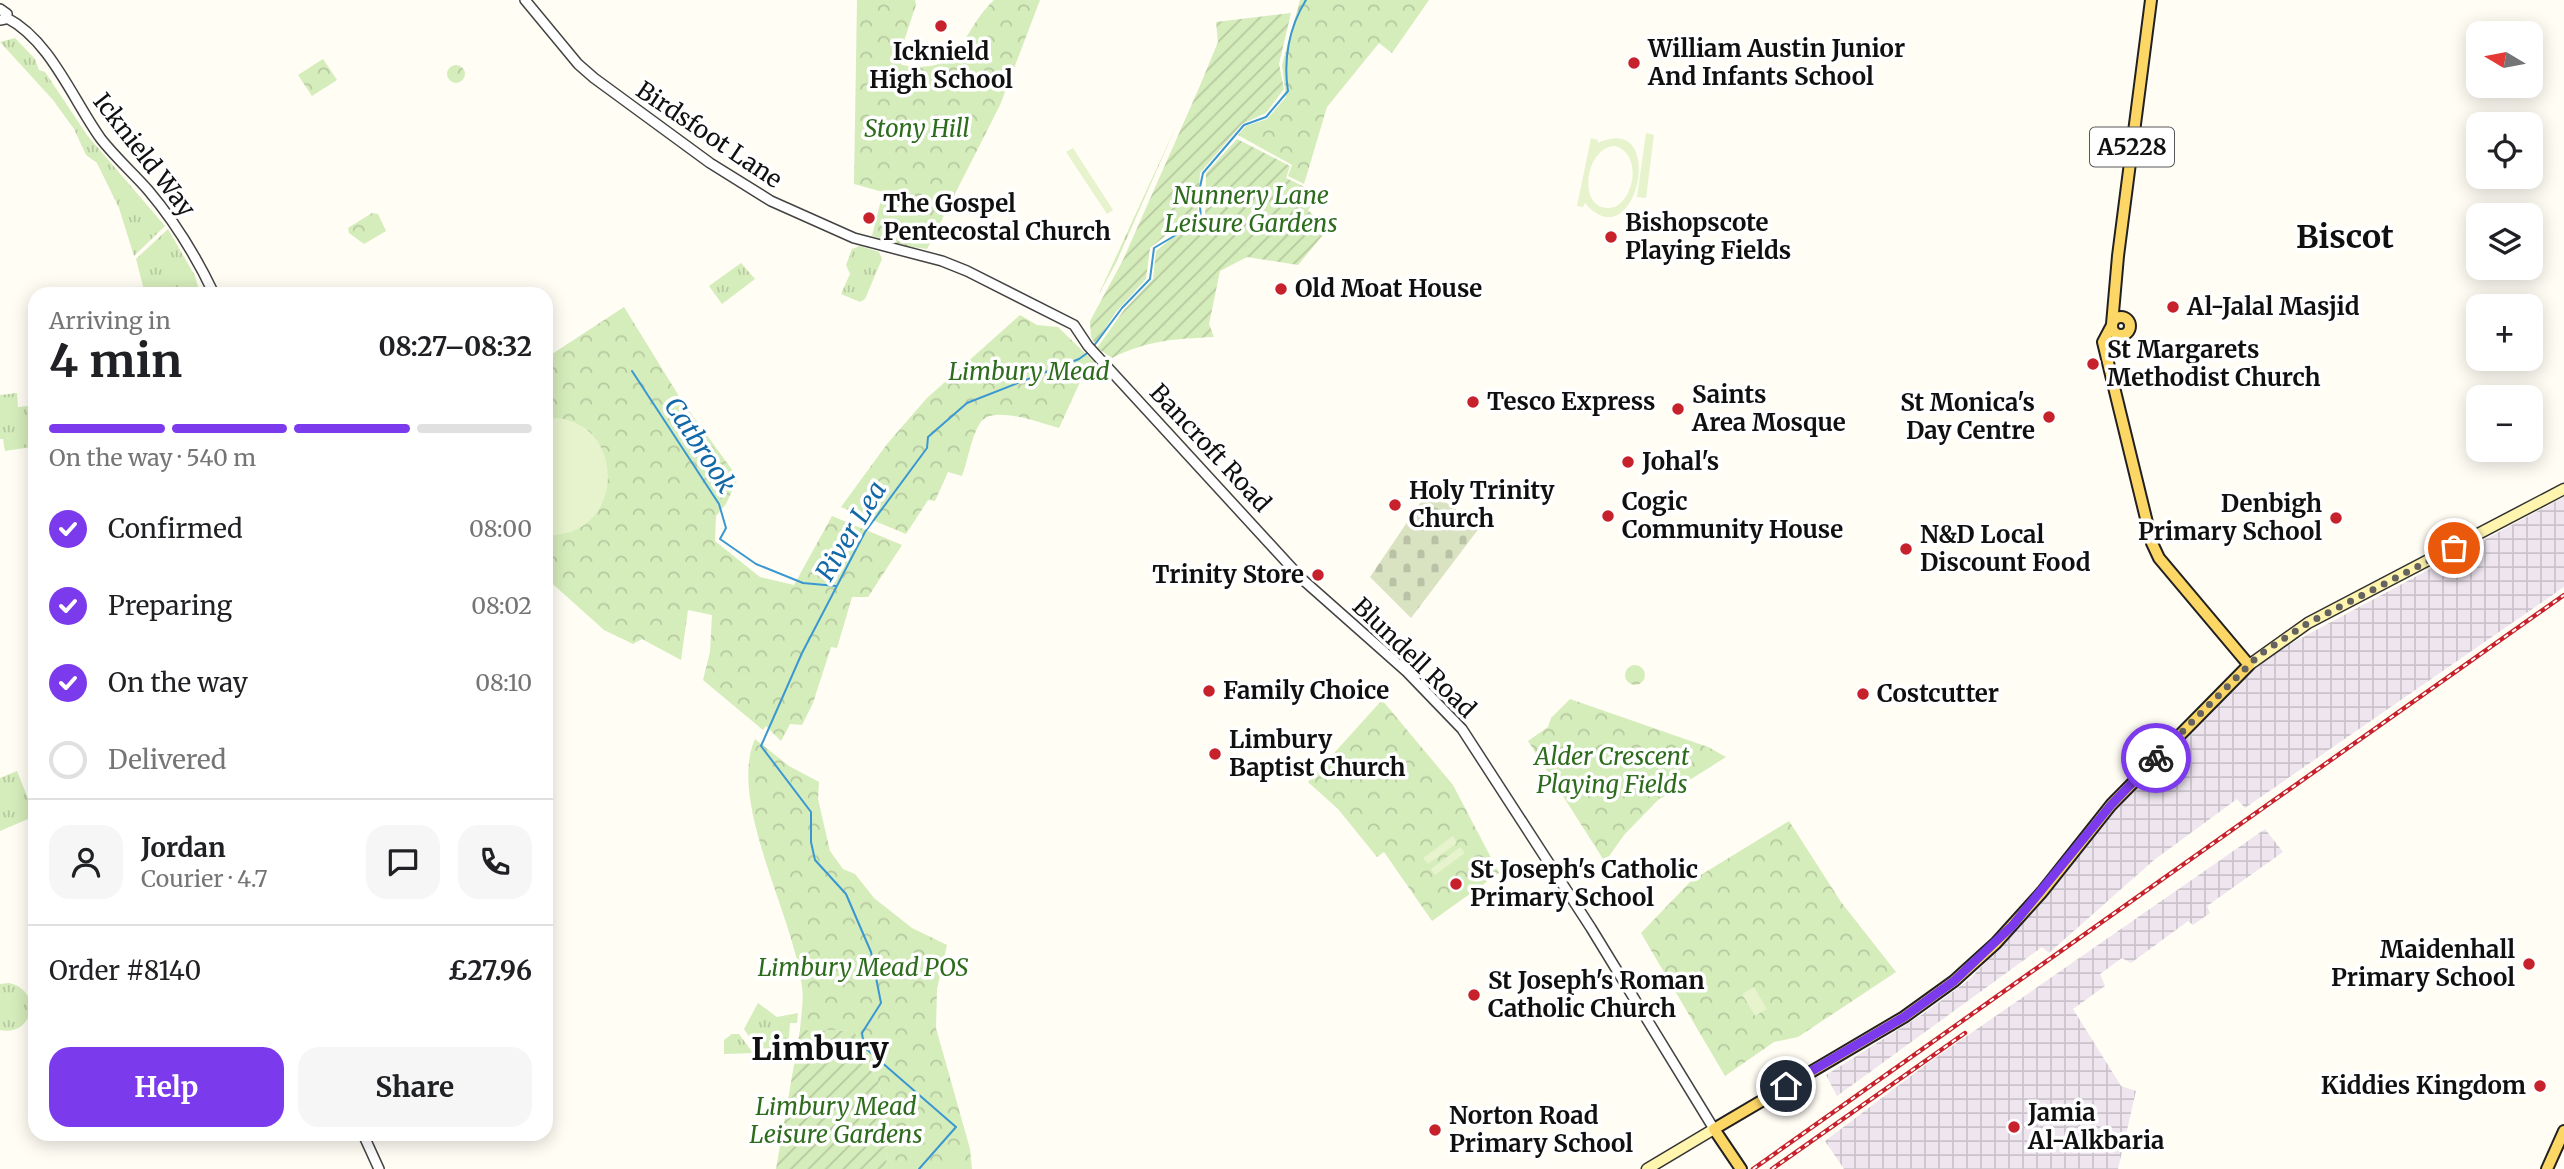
<!DOCTYPE html>
<html lang="en">
<head>
<meta charset="utf-8">
<style>
	:root { --surface:#fff; --page:#f6f6f6; --text:#202124; --muted:#757577; --line:#e0e0e0; --accent:#7c3aed }
	body { margin:0; font-family:Merriweather,serif; background:var(--page); color:var(--text); height:100vh; display:flex; flex-direction:column; font-size:26px; white-space:nowrap }
	* { box-sizing:border-box; margin:0 }
	p { font-size:23px; color:var(--muted) }
	.icon { flex:none; width:38px; height:38px; fill:none; stroke:currentColor; stroke-width:2; stroke-linecap:round; stroke-linejoin:round }
	.map { position:relative; flex:1; overflow:hidden }
	.side { position:absolute; left:28px; top:287px; width:525px; height:854px; display:flex; flex-direction:column; background:var(--surface); border-radius:21px; box-shadow:0 4px 18px #0003 }
	.side>* { flex:none }
	.needle { width:46px; rotate:280deg }
	.controls { position:absolute; left:2466px; top:21px; display:grid; gap:14px }
	.controls a { display:grid; place-items:center; width:77px; height:77px; border-radius:14px; background:var(--surface); box-shadow:0 4px 18px #0003; font-size:35px }
	.pin { position:absolute; display:grid; place-items:center; width:60px; height:60px; color:#fff; margin:-30px; border:4px solid #fff; border-radius:50%; box-shadow:0 2px 7px #0007 }
	.courier { position:absolute; display:grid; place-items:center; width:70px; height:70px; margin:-35px; border:5px solid #7c3aed; border-radius:50%; background:#fff; color:#222; box-shadow:0 2px 9px #0007 }
	.overview em { font-style:normal; font-weight:700 }
	.overview div { display:flex; flex-direction:column-reverse }
	.overview { display:flex; align-items:center; justify-content:space-between; height:119px; padding:0 21px }
	h1 { font-size:46px; font-weight:700; line-height:52px }
	.bar { display:grid; grid-template-columns:repeat(4,1fr); gap:10px 7px; align-content:center; height:84px; padding:0 21px }
	.bar i { height:9px; border-radius:5px; background:var(--line) }
	.bar .current { background:var(--accent) }
	.bar p { grid-column:span 4 }
	.line { display:flex; align-items:center; gap:18px; padding:0 21px; border-top:2px solid var(--line) }
	.line div { flex:1 }
	.round { display:grid; place-items:center; flex:none; width:74px; height:74px; border-radius:21px; background:var(--page) }
	ol { padding:0 21px; list-style:none }
	li { display:flex; align-items:center; gap:21px; height:77px }
	li p { margin-inline-start:auto }
	li .icon { padding:7px; border-radius:50%; background:var(--accent); color:#fff; stroke-width:4 }
	li:last-child { color:var(--muted) }
	li i { width:38px; height:38px; border:4px solid var(--line); border-radius:50% }
	.cta { display:flex; gap:14px; margin-top:auto; padding:14px 21px }
	.cta a { flex:1; height:80px; border-radius:21px; background:var(--accent); color:#fff; font-size:28px; font-weight:700; line-height:80px; text-align:center }
	.cta a+a { background:var(--page); color:var(--text) }
	.map>svg:first-child { display:block }
</style>
</head>
<body>
<div class="map">
<svg width="2564" height="1169" viewBox="0 0 2564 1169">
	<defs>
		<pattern id="industrial-grid" width="8" height="8" patternUnits="userSpaceOnUse" patternTransform="scale(1.75)"><rect width="8" height="8" fill="#eee5ef"/><path d="M0 4h8M4 0v8" fill="none" stroke="#cbc3cc"/></pattern>
		<pattern id="grass-tufts" width="24" height="20" patternUnits="userSpaceOnUse" patternTransform="scale(1.75)"><rect width="24" height="20" fill="#d5ecbb"/><path d="M3 7l-1-3M5 7V3M7 7l1-3M15 17l-1-3M17 17v-4M19 17l1-3" fill="none" stroke="#b6c9a0"/></pattern>
		<pattern id="cemetery-stones" width="16" height="16" patternUnits="userSpaceOnUse" patternTransform="scale(1.75)"><rect width="16" height="16" fill="#d9e3c2"/><path d="M2 7V4a2 2 0 0 1 4 0v3zM10 15v-3a2 2 0 0 1 4 0v3z" fill="#b9c2a6"/></pattern>
		<pattern id="park-crowns" width="20" height="18" patternUnits="userSpaceOnUse" patternTransform="scale(1.75)"><rect width="20" height="18" fill="#d5ecbb"/><path d="M2 6a3 3 0 1 1 6 0M12 15a3 3 0 1 1 6 0" fill="none" stroke="#b6c9a0"/></pattern>
		<pattern id="garden-furrows" width="10" height="10" patternUnits="userSpaceOnUse" patternTransform="scale(1.75)"><rect width="10" height="10" fill="#d5ecbb"/><path d="M-1 1l2-2M0 10L10 0M9 11l2-2" fill="none" stroke="#b6c9a0"/></pattern>
	</defs>
	<rect width="100%" height="100%" fill="#fffdf4"/>
	<path fill="url(#industrial-grid)" d="M 2564,497 L 2564,587 L 2245,808 L 2237,799 L 2154,860 L 2049,953 L 2042,947 L 1837,1096 L 1826,1075 L 1923,1014 L 1970,979 L 2047,897 L 2112,812 L 2268,656 Z
		M 2265,829 L 2283,852 L 2207,906 L 2210,913 L 2193,925 L 2188,921 L 2131,963 L 2122,958 L 2100,974 L 2105,986 L 2073,1009 L 2121,1086 L 2136,1091 L 2118,1169 L 1844,1169 L 1825,1141 L 1928,1063 Z"/>
	<path fill="url(#grass-tufts)" d="M 15,38 L 35,59 L 39,70 L 45,72 L 87,135 L 165,226 L 134,256 L 119,208 L 97,163 L 86,155 L 74,129 L 53,100 L 0,42 Z
		M 1178,122 L 1116,263 L 1098,296 Z
		M 168,229 L 195,276 L 200,294 L 145,294 L 136,259 Z
		M 860,246 L 879,252 L 882,259 L 865,299 L 860,302 L 841,294 L 850,274 L 846,265 L 852,249 Z
		M 741,263 L 755,279 L 722,304 L 709,286 Z
		M 17,393 L 18,407 L 28,406 L 31,447 L 5,451 L 3,439 L 0,439 L 0,395 Z
		M 17,771 L 35,816 L 0,831 L 0,778 Z
		M 9,983 C 43,990 34,1037 0,1030 L 0,984 Z
		M 758,1003 L 777,1017 L 798,1013 L 797,1023 L 790,1023 L 788,1050 L 757,1048 L 744,1029 Z
		M 732,1034 L 739,1034 L 753,1053 L 724,1054 L 724,1040 Z"/>
	<path fill="url(#cemetery-stones)" d="M 1429,490 L 1480,527 L 1411,618 L 1370,577 Z"/>
	<path fill="url(#park-crowns)" d="M 857,0 L 915,0 L 916,5 L 898,59 L 902,65 C 965,76 958,34 994,0 L 1040,0 L 1000,105 L 927,249 L 898,245 L 872,236 L 883,192 L 854,184 Z
		M 1300,0 L 1429,0 L 1392,53 L 1379,43 L 1327,107 L 1304,184 L 1288,176 L 1292,165 L 1238,135 L 1246,126 L 1267,119 L 1286,97 L 1282,65 Z
		M 323,59 L 337,80 L 312,96 L 298,75 Z
		M447 74a9 9 0 1 1 18 0a9 9 0 1 1-18 0Z
		M 372,213 L 378,214 L 386,231 L 364,244 L 349,233 L 348,228 Z
		M 624,307 L 682,401 L 738,478 L 726,504 L 716,516 L 715,541 L 760,577 L 794,585 L 832,516 L 902,545 L 868,597 L 852,597 L 837,648 L 831,647 L 813,703 L 802,725 L 790,724 L 781,741 L 766,726 L 763,730 L 703,680 L 710,652 L 712,615 L 688,610 L 681,660 L 642,639 L 633,644 L 604,630 L 546,578 L 546,358 Z
		M 1020,315 L 1037,325 L 1058,327 L 1095,363 L 1080,382 L 1059,428 C 1040,423 992,404 980,423 C 971,437 968,460 962,476 L 948,472 L 935,501 L 928,500 L 906,534 L 841,507 L 887,444 L 927,398 Z
		M1625 675a10 10 0 1 1 20 0a10 10 0 1 1-20 0Z
		M 1570,699 L 1708,747 L 1726,757 L 1658,800 L 1624,835 L 1605,862 L 1528,741 L 1548,727 L 1551,718 Z
		M 1382,700 L 1453,785 L 1499,873 L 1432,921 L 1384,852 L 1377,857 L 1338,809 L 1308,782 Z
		M 755,739 L 789,766 L 819,782 L 818,799 L 830,851 L 843,869 L 855,874 L 874,898 L 912,928 L 947,945 L 937,989 L 936,1028 L 970,1149 L 972,1169 L 887,1169 L 883,1097 L 877,1078 L 860,1056 L 855,1031 L 800,1030 C 801,1016 804,1001 802,987 C 795,918 727,802 755,739 Z
		M 1789,821 L 1841,902 L 1896,972 L 1798,1037 L 1774,1042 L 1725,1076 L 1641,933 L 1691,881 Z"/>
	<path fill="url(#garden-furrows)" d="M 1291,13 L 1279,64 L 1284,89 L 1266,113 L 1242,124 L 1200,173 L 1197,220 L 1169,233 L 1150,248 L 1146,279 L 1116,312 L 1095,344 L 1091,337 L 1090,321 L 1123,260 L 1199,88 L 1218,42 L 1216,22 Z
		M 1237,139 L 1290,166 L 1286,178 L 1319,194 L 1308,210 L 1327,230 L 1298,265 L 1247,257 L 1220,271 L 1209,324 L 1214,337 C 1174,339 1148,340 1112,358 L 1097,348 L 1124,310 L 1153,279 L 1156,251 L 1172,238 L 1205,222 L 1206,173 Z
		M 800,1030 L 855,1031 L 860,1056 L 877,1078 L 883,1097 L 887,1169 L 776,1169 Z"/>
	<path fill="#e6f3cd" fill-rule="evenodd" d="M 1646,133 L 1654,135 L 1646,198 L 1637,197 Z
		M 1591,138 L 1598,140 L 1598,143 C 1669,110 1636,263 1585,203 L 1583,207 L 1577,206 ZM 1615,146 C 1641,153 1636,196 1615,207 C 1576,217 1583,147 1615,146 Z
		M 1073,148 L 1113,210 L 1107,214 L 1066,152 Z
		M 546,418 C 628,413 629,539 546,535 Z
		M 1453,836 L 1457,843 L 1428,864 L 1423,858 Z
		M 1460,847 L 1465,853 L 1435,875 L 1431,869 Z
		M 1754,987 L 1767,1009 L 1755,1016 L 1742,994 Z"/>
	<g fill="none" stroke-linecap="round" stroke-linejoin="round">
		<path stroke="#3a97d2" stroke-width="2" d="M 1093,347 L 1122,308 L 1150,279 L 1154,248 L 1201,220 L 1199,192 L 1203,173 L 1244,125 L 1266,117 L 1288,91 C 1283,60 1289,27 1306,0
			M 632,371 L 719,504 L 726,528 L 720,539 L 756,564 L 803,583 L 836,586
			M 919,1169 L 956,1127 L 864,1047 L 862,1033 L 881,1003 L 871,952 L 846,894 L 815,860 L 811,842 L 811,812 L 761,746 L 802,653 L 865,532 L 927,448 L 928,437 L 967,403 L 1079,359 L 1090,351"/>
		<g stroke="#434343" stroke-width="12">
			<path id="tertiary" d="M 525,0 L 578,64 L 594,78 L 710,163 L 771,201 L 854,238 L 942,261 L 967,271 L 1074,325 L 1088,346 L 1302,579 L 1407,672 L 1462,729 L 1591,928 L 1714,1129
				M 0,9 L 7,14 L 5,19 L 0,20
				M 7,18 C 50,40 73,100 101,139 C 116,158 133,173 148,190 C 176,223 196,256 214,294
				M 363,1134 L 379,1169"/>
		</g>
		<g stroke="#323232" stroke-width="13">
			<path id="secondary" d="M 2249,665 L 2308,623 L 2564,489
				M 1647,1169 L 1714,1129"/>
		</g>
		<g stroke="#212121" stroke-width="14">
			<path id="primary" d="M2112 326a9 9 0 1 1 18 0a9 9 0 1 1-18 0Z
				M 2112,324 L 2118,256 L 2151,0
				M 1741,1169 L 1714,1129 L 1904,1017 L 1954,981 L 1996,943 L 2042,892 L 2111,805 L 2249,665 L 2159,558 L 2152,543 L 2103,342 L 2112,325
				M 2547,1169 L 2564,1131"/>
		</g>
		<use href="#tertiary" stroke="#fff" stroke-width="9"/>
		<use href="#secondary" stroke="#fff5af" stroke-width="10"/>
		<use href="#primary" stroke="#fdd766" stroke-width="10"/>
		<g stroke="#c7222b" stroke-width="4.5">
			<path id="rail" d="M 1753,1169 L 2564,595
				M 1772,1169 L 1965,1033"/>
		</g>
		<use href="#rail" stroke="#fff" stroke-width="2" stroke-dasharray="5" stroke-linecap="butt"/>
	</g>
	<g fill="none" stroke-linecap="round" stroke-linejoin="round">
		<path stroke="#646360" stroke-width="7" stroke-dasharray="0 12.6" d="M 2156,758 L 2259,655 L 2308,623 L 2454,548"/>
		<path stroke="#7c3aed" stroke-width="9" d="M 1786,1086 L 1904,1017 L 1954,981 L 2012,926 L 2111,805 L 2156,758"/>
	</g>
	<g fill="#c7222b" stroke="#fff" stroke-width="2.5">
		<circle cx="941" cy="26" r="7"/>
		<circle cx="1634" cy="63" r="7"/>
		<circle cx="869" cy="218" r="7"/>
		<circle cx="1611" cy="237" r="7"/>
		<circle cx="1281" cy="289" r="7"/>
		<circle cx="2173" cy="307" r="7"/>
		<circle cx="2093" cy="364" r="7"/>
		<circle cx="1473" cy="402" r="7"/>
		<circle cx="1678" cy="409" r="7"/>
		<circle cx="2049" cy="417" r="7"/>
		<circle cx="1628" cy="462" r="7"/>
		<circle cx="1395" cy="505" r="7"/>
		<circle cx="1608" cy="516" r="7"/>
		<circle cx="2336" cy="518" r="7"/>
		<circle cx="1906" cy="549" r="7"/>
		<circle cx="1318" cy="575" r="7"/>
		<circle cx="1209" cy="691" r="7"/>
		<circle cx="1863" cy="694" r="7"/>
		<circle cx="1215" cy="754" r="7"/>
		<circle cx="1456" cy="884" r="7"/>
		<circle cx="2529" cy="964" r="7"/>
		<circle cx="1474" cy="995" r="7"/>
		<circle cx="2540" cy="1086" r="7"/>
		<circle cx="2014" cy="1127" r="7"/>
		<circle cx="1435" cy="1130" r="7"/>
	</g>
	<g text-anchor="middle" stroke-width="7" stroke-linejoin="round" paint-order="stroke">
		<rect fill="#fff" stroke="#585858" stroke-width="2" x="2090" y="127.5" width="84" height="39" rx="5"/>
		<g font-size="23" font-weight="bold" fill="#101010">
			<text x="2132" y="155">A5228</text>
		</g>
		<g font-size="24" font-weight="bold" fill="#101010" stroke="#fff" text-anchor="start">
			<text x="1648" y="57">William Austin Junior<tspan x="1648" dy="28">And Infants School</tspan></text>
			<text x="941" y="60" text-anchor="middle">Icknield<tspan x="941" dy="28">High School</tspan></text>
			<text x="883" y="212">The Gospel<tspan x="883" dy="28">Pentecostal Church</tspan></text>
			<text x="1625" y="231">Bishopscote<tspan x="1625" dy="28">Playing Fields</tspan></text>
			<text x="1295" y="297">Old Moat House</text>
			<text x="2187" y="315">Al-Jalal Masjid</text>
			<text x="2107" y="358">St Margarets<tspan x="2107" dy="28">Methodist Church</tspan></text>
			<text x="1692" y="403">Saints<tspan x="1692" dy="28">Area Mosque</tspan></text>
			<text x="1487" y="410">Tesco Express</text>
			<text x="2035" y="411" text-anchor="end">St Monica's<tspan x="2035" dy="28">Day Centre</tspan></text>
			<text x="1642" y="470">Johal's</text>
			<text x="1409" y="499">Holy Trinity<tspan x="1409" dy="28">Church</tspan></text>
			<text x="1622" y="510">Cogic<tspan x="1622" dy="28">Community House</tspan></text>
			<text x="2322" y="512" text-anchor="end">Denbigh<tspan x="2322" dy="28">Primary School</tspan></text>
			<text x="1920" y="543">N&amp;D Local<tspan x="1920" dy="28">Discount Food</tspan></text>
			<text x="1304" y="583" text-anchor="end">Trinity Store</text>
			<text x="1223" y="699">Family Choice</text>
			<text x="1877" y="702">Costcutter</text>
			<text x="1229" y="748">Limbury<tspan x="1229" dy="28">Baptist Church</tspan></text>
			<text x="1470" y="878">St Joseph's Catholic<tspan x="1470" dy="28">Primary School</tspan></text>
			<text x="2515" y="958" text-anchor="end">Maidenhall<tspan x="2515" dy="28">Primary School</tspan></text>
			<text x="1488" y="989">St Joseph's Roman<tspan x="1488" dy="28">Catholic Church</tspan></text>
			<text x="2526" y="1094" text-anchor="end">Kiddies Kingdom</text>
			<text x="2028" y="1121">Jamia<tspan x="2028" dy="28">Al-Alkbaria</tspan></text>
			<text x="1449" y="1124">Norton Road<tspan x="1449" dy="28">Primary School</tspan></text>
		</g>
		<g font-size="24" font-style="italic" fill="#2e6c1d" stroke="#fff">
			<text x="917" y="137">Stony Hill</text>
			<text x="1251" y="204">Nunnery Lane<tspan x="1251" dy="28">Leisure Gardens</tspan></text>
			<text x="1029" y="380">Limbury Mead</text>
			<text x="1612" y="765">Alder Crescent<tspan x="1612" dy="28">Playing Fields</tspan></text>
			<text x="863" y="976">Limbury Mead POS</text>
			<text x="836" y="1115">Limbury Mead<tspan x="836" dy="28">Leisure Gardens</tspan></text>
		</g>
		<g font-size="24" fill="#101010" stroke="#fff">
			<text transform="translate(709 135) rotate(34)" y="8">Birdsfoot Lane</text>
			<text transform="translate(144 155) rotate(52)" y="8">Icknield Way</text>
			<text transform="translate(1210 448) rotate(47)" y="8">Bancroft Road</text>
			<text transform="translate(1414 658) rotate(44)" y="8">Blundell Road</text>
		</g>
		<g font-size="26" font-style="italic" fill="#1368a8" stroke="#fff">
			<text transform="translate(700 445) rotate(57)" y="9">Catbrook</text>
			<text transform="translate(851 531) rotate(-59)" y="9">River Lea</text>
		</g>
		<g font-size="32" font-weight="bold" fill="#101010" stroke="#fff">
			<text x="2345" y="248">Biscot</text>
			<text x="820" y="1060">Limbury</text>
		</g>
	</g>
</svg>
<div class="controls">
<a><svg class="needle" viewBox="-14 -14 28 28"><path d="M0-13l5 13h-10z" fill="#e53935"/><path d="M0 13l5-13h-10z" fill="#757577"/></svg></a>
<a><svg class="icon" aria-label="locate" viewBox="0 0 24 24"><circle cx="12" cy="12" r="6"/><path d="M12 2v4M12 18v4M2 12h4M18 12h4"/></svg></a>
<a><svg class="icon" aria-label="layers" viewBox="0 0 24 24"><path d="M12 4l9 5-9 5-9-5zM3 14l9 5 9-5"/></svg></a>
<a>+</a>
<a>−</a>
</div>
<div class="pin" style="left:2454px;top:548px;background:#ea580c"><svg class="icon" aria-label="bag" viewBox="0 0 24 24"><path d="M5 8h14l-1 12H6zM9 8a3 3 0 0 1 6 0"/></svg></div>
<div class="pin" style="left:1786px;top:1086px;background:#1f2937"><svg class="icon" aria-label="home" viewBox="0 0 24 24"><path d="M3 11l9-7 9 7M6 9v11h12V9"/></svg></div>
<div class="courier" style="left:2156px;top:758px"><svg class="icon" aria-label="bike" viewBox="0 0 24 24"><circle cx="6" cy="16" r="4"/><circle cx="18" cy="16" r="4"/><path d="M6 16l4-8h5l3 8M10 8l3 8H6M13 5h3"/></svg></div>
<section class="side">
<div class="overview"><div><h1>4 min</h1><p>Arriving in</p></div><em>08:27–08:32</em></div>
<div class="bar"><i class="current"></i><i class="current"></i><i class="current"></i><i></i><p>On the way · 540 m</p></div>
<ol>
<li><svg class="icon" aria-label="check" viewBox="0 0 24 24"><path d="M5 12l5 5 9-10"/></svg>Confirmed<p>08:00</p></li>
<li><svg class="icon" aria-label="check" viewBox="0 0 24 24"><path d="M5 12l5 5 9-10"/></svg>Preparing<p>08:02</p></li>
<li><svg class="icon" aria-label="check" viewBox="0 0 24 24"><path d="M5 12l5 5 9-10"/></svg>On the way<p>08:10</p></li>
<li><i></i>Delivered</li>
</ol>
<div class="line" style="height:126px"><a class="round"><svg class="icon" aria-label="person" viewBox="0 0 24 24"><circle cx="12" cy="8" r="4"/><path d="M4 21q1-7 8-7t8 7"/></svg></a><div><b>Jordan</b><p>Courier · 4.7</p></div><a class="round"><svg class="icon" aria-label="chat" viewBox="0 0 24 24"><path d="M4 5h16v11H9l-5 4z"/></svg></a><a class="round"><svg class="icon" aria-label="phone" viewBox="0 0 24 24"><path d="M5 4h4l2 5-3 2q2 4 5 5l2-3 5 2v4C11 20 4 13 5 4z"/></svg></a></div>
<div class="line" style="height:91px"><div>Order #8140</div><b>£27.96</b></div>
<div class="cta"><a>Help</a><a>Share</a></div>
</section>
</div>
</body>
</html>
